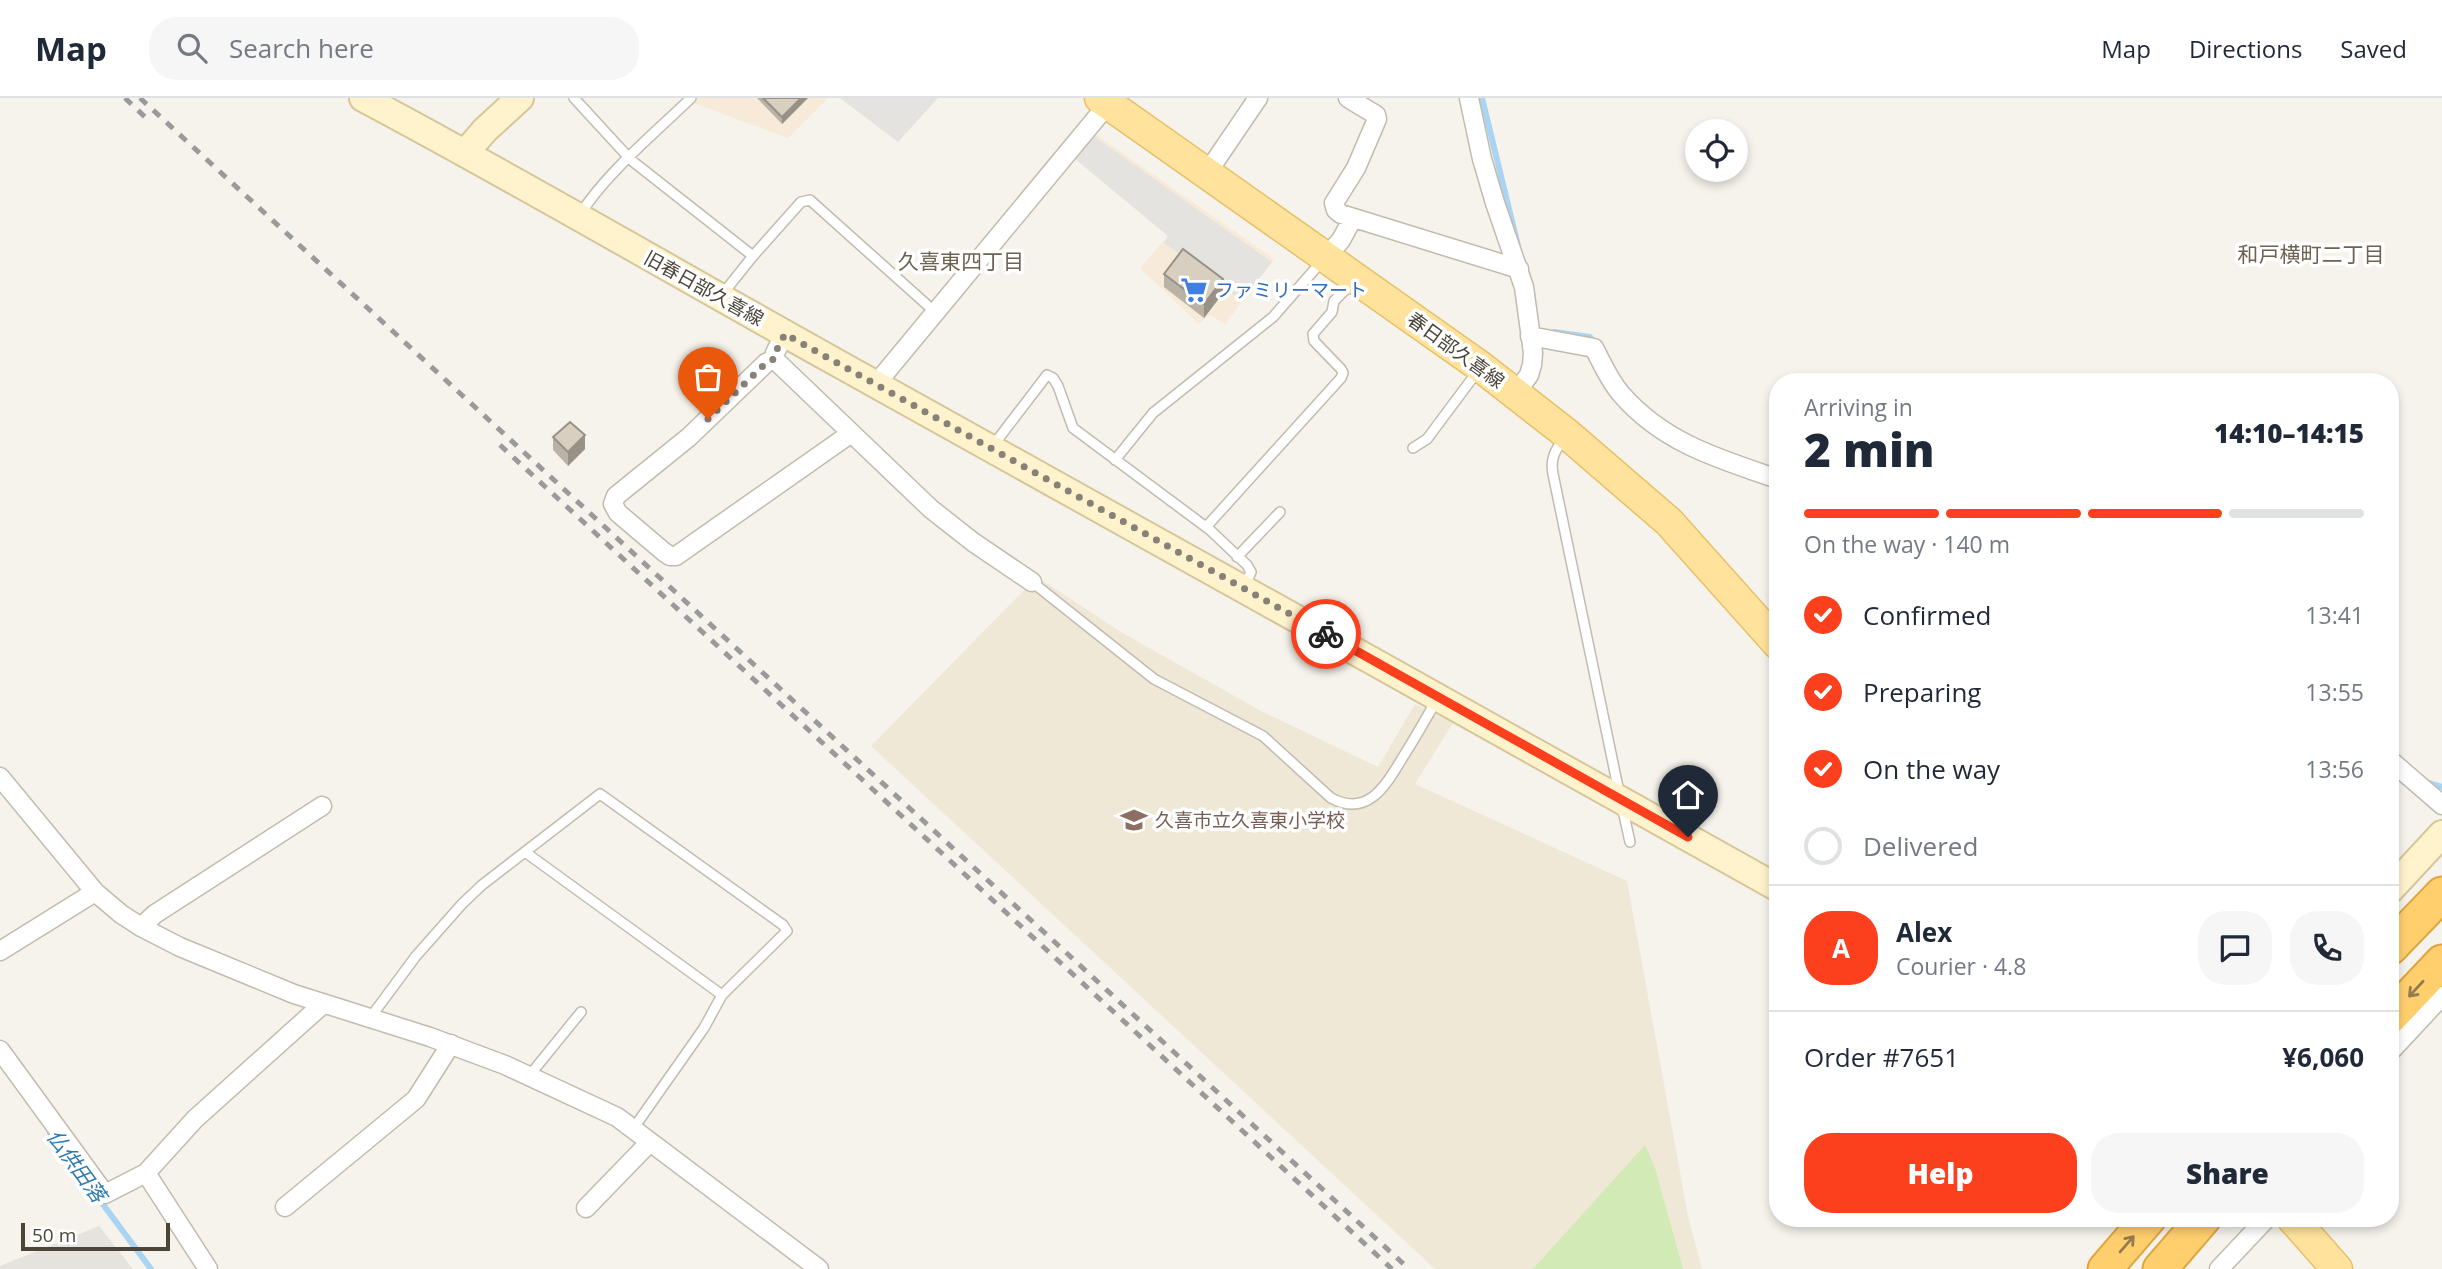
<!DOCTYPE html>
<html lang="en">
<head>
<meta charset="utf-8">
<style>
	:root { --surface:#fff; --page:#f6f6f7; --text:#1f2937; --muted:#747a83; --line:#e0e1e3; --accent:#fc3f1d }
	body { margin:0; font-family:"Open Sans","Noto Sans JP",sans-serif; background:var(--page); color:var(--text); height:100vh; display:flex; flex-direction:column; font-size:26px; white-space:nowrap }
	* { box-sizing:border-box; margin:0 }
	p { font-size:23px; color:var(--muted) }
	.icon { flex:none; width:38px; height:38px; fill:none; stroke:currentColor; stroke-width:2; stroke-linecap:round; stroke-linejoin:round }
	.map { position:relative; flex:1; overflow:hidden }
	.sheet { position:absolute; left:1769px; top:275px; width:630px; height:854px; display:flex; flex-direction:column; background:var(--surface); border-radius:28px; box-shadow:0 4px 10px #0003 }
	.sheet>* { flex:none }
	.buttons { position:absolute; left:1685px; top:21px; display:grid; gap:14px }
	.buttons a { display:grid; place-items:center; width:63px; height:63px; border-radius:50%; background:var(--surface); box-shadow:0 4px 10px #0003; font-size:35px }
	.scale { position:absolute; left:21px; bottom:18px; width:149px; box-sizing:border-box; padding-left:7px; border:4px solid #4b4439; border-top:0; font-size:19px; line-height:24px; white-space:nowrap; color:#4b4439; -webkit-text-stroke:5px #fff; paint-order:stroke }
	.pin { position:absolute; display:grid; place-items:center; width:60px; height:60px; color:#fff; margin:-72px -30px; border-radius:50% 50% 50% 0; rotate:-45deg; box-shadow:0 0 7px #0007 }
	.pin .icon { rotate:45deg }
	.courier { position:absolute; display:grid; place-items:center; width:70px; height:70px; margin:-35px; border:5px solid #fc3f1d; border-radius:50%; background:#fff; color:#222; box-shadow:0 2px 9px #0007 }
	.overview em { font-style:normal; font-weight:800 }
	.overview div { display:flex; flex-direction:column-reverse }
	.overview { display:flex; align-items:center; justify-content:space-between; height:119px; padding:0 35px }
	h1 { font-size:46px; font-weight:800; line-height:52px }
	.bar { display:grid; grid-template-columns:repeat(4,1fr); gap:10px 7px; align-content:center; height:84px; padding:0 35px }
	.bar i { height:9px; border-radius:5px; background:var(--line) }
	.bar .current { background:var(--accent) }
	.bar p { grid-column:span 4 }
	.line { display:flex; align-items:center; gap:18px; padding:0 35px; border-top:2px solid var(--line) }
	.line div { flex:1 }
	.round { display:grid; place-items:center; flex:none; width:74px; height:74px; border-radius:28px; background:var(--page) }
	ol { padding:0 35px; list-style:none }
	li { display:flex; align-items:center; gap:21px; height:77px }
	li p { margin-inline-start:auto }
	li .icon { padding:7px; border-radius:50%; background:var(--accent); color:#fff; stroke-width:4 }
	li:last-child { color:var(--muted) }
	li i { width:38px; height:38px; border:4px solid var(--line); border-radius:50% }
	.primary-button { display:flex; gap:14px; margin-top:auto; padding:14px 35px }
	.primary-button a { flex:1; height:80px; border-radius:28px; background:var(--accent); color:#fff; font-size:28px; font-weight:800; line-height:80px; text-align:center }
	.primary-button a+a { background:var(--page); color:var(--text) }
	header { display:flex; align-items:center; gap:42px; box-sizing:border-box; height:98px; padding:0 35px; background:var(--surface); border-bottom:2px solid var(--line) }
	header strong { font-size:33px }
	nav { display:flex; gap:38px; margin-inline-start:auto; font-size:24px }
	.search { width:490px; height:63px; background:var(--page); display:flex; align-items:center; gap:18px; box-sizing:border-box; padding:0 24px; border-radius:28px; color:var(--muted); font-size:26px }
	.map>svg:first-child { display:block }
</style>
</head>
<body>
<header>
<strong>Map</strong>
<div class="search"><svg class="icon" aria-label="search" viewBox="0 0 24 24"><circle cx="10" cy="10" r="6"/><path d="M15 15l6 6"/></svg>Search here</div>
<nav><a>Map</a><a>Directions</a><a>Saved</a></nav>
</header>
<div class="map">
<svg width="2442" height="1171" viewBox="0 0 2442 1171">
	<rect width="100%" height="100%" fill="#f6f3ec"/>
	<path fill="#f7ead8" d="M 698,0 L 828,0 L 788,40 L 693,5 Z
		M 1094,35 L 1274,161 L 1225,226 L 1210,217 L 1199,226 L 1140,170 L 1168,138 L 1074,60 Z"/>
	<path fill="#e6e2dd" d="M 99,1128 L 133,1171 L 0,1171 L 0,1168 Z"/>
	<path fill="#efe8d6" d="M 1037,479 L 1121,534 L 1261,613 L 1378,669 L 1415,606 L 1453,625 L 1415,686 L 1627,783 L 1688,1118 L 1702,1171 L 1435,1171 L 871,648 Z"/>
	<path fill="#d2eab5" d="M 1645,1047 L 1655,1070 L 1683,1171 L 1533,1171 Z"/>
	<path fill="#e5e3e0" d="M 840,0 L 938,0 L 898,44 Z
		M 1092,37 L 1272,164 L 1242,203 L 1164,145 L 1168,138 L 1074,60 Z"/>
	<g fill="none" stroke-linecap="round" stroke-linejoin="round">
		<path stroke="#a9d4f2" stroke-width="6" d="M 1482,0 L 1518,148
			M 1554,234 L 1590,239 L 1595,247
			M 2425,684 L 2442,689
			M 50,1035 L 151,1171"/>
		<g stroke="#c2bbae" stroke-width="12">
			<path id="lane" d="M 574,0 L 631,62 L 753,158
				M 579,118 C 605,76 655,35 691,0
				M 721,198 L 753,158 L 801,104 L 810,102 L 935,214
				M 1563,341 C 1555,353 1550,361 1553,376 L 1619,694
				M 992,349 L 1047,277 L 1053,280 L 1058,288 L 1073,330 L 1210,432 L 1247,467 L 1251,474 L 1244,489
				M 1413,350 L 1427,341 L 1477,274
				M 1115,362 L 1153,315 L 1273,219 L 1322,163
				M 1206,429 L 1341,280 L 1343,275 L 1341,271 L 1314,243 L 1313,236 L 1332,214 L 1334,203 L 1353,184
				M 1237,459 L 1280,414
				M 1032,484 L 1154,581 L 1263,638 L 1331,700 C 1368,720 1386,687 1403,659 C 1415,640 1426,621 1437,601
				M 1622,708 L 1630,744
				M 525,754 L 722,897
				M 370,920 L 416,858 L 462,806 L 482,787 L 600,696 L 783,827 L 787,833 L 722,897 L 704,930 L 633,1031
				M 529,978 L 581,914"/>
		</g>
		<g stroke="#c2bbae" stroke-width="21">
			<path id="street" d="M 1348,0 L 1376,17 L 1377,21 L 1356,70 L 1334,105 L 1336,112 L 1341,116 L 1519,171
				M 1469,0 L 1482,61 L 1495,105 L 1524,189 L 1533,255 L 1532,267 L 1529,277 L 1516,295
				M 1207,75 L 1258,0
				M 1326,159 L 1341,142 L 1353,120
				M 785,235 L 775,255 L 774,261 L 931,411 L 973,444 L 1032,484
				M 1530,238 L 1594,250 C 1602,265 1610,284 1622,297 C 1664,345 1719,361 1778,381
				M 774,261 L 766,265 L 689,339 L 616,398 L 613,406 L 618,415 L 664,454 L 670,458 L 676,458 L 850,336
				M 876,286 L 1108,6
				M 2390,662 L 2442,707
				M 0,679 L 95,794 L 121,816 L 141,829 L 180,849 L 294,896 L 430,939 L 505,967 L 617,1019 L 819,1171
				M 141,829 L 155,816 L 322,708
				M 0,853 L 95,794
				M 0,952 L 105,1096 L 146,1075 L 195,1021 L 323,906
				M 2390,954 L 2442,898
				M 146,1075 L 208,1171
				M 285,1109 L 416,1001 L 451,946
				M 586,1110 L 650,1044
				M 2219,1171 L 2267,1120"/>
		</g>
		<g stroke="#d6c79b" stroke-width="30">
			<path id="secondary" d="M 363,0 C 521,84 676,175 832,262 C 1148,438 1463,613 1778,790
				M 466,54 L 485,32 L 520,0
				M 2390,792 L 2442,736"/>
		</g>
		<g stroke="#e6c16a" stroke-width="33">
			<path id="primary" d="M 1100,0 L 1481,269 L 1567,336 L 1669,424 L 1778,546
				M 2292,1120 L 2337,1171"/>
		</g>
		<g stroke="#e0a43c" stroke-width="37">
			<path id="highway" d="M 2390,850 L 2442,796
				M 2390,919 L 2442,864
				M 2105,1171 L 2149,1120
				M 2160,1171 L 2204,1120"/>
		</g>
		<use href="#lane" stroke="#fff" stroke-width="9"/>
		<use href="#street" stroke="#fff" stroke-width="18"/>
		<use href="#secondary" stroke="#fff3cd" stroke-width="26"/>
		<use href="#primary" stroke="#ffe39c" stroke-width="30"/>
		<use href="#highway" stroke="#ffcf6e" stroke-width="33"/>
		<path stroke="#9a9a9a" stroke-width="5" stroke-dasharray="9 9" stroke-linecap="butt" d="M 125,0 L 145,19
			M 140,0 L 1409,1171
			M 500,347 L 1392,1171"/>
	</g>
	<path fill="#bab2a6" d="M 757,0 L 808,0 L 782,26 Z
		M 1164,176 L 1223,195 L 1204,220 L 1164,189 Z
		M 553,339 L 585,351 L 568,368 L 553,352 Z"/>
	<path fill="#979187" d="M 801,0 L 808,0 L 782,26 L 782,19 Z
		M 1223,181 L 1223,195 L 1204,220 L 1204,206 Z
		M 585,337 L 585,351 L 568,368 L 568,354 Z"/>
	<path fill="#d8cfc1" stroke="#979187" stroke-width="2" d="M 763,0 L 801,0 L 782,19 Z
		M 1183,151 L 1223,181 L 1204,206 L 1164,176 Z
		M 570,324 L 585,337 L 568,354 L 553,339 Z"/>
	<defs><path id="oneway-shaft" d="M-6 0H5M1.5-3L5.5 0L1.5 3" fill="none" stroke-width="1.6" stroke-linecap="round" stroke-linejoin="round" transform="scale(1.75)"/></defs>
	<g stroke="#937c4e">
		<use href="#oneway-shaft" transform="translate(2416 891) rotate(133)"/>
		<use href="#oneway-shaft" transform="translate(2127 1146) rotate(-49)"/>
	</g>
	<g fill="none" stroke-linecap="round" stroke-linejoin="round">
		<path stroke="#878178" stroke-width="7" stroke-dasharray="0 12.6" d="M 708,321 L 766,265 L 774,261 L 775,255 L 785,236 L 1326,536"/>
		<path stroke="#fc3f1d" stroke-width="9" d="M 1326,536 L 1688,739"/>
	</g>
	<defs>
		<g id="supermarket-bare" transform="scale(2.1)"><path d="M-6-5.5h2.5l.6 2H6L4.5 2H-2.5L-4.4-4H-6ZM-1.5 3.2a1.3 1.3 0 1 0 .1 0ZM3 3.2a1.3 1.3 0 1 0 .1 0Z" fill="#3f7fe0" stroke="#fff" stroke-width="2.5" paint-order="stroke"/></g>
		<g id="school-bare" transform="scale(2.1)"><path d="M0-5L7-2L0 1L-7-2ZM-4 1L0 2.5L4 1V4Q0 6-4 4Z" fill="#8d6e63" stroke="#fff" stroke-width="2.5" paint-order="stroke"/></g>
	</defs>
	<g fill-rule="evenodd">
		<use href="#supermarket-bare" x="1194" y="192"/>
		<use href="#school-bare" x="1134" y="722"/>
	</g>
	<g text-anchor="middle" stroke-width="7" stroke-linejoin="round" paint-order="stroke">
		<g font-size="19" fill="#4b4439" stroke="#fff">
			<text transform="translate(704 190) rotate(29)" y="7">旧春日部久喜線</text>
			<text transform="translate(1456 252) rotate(36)" y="7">春日部久喜線</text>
		</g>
		<g font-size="19" fill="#366cbe" stroke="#fff" text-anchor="start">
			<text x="1215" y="199">ファミリーマート</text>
		</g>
		<g font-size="19" fill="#785e54" stroke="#fff" text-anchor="start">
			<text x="1155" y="729">久喜市立久喜東小学校</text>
		</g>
		<g font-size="21" fill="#6e6250" stroke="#fff">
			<text x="2311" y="164">和戸横町二丁目</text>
			<text x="961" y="171">久喜東四丁目</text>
		</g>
		<g font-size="21" font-style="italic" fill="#2e7ab2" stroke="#fff">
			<text transform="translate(76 1068) rotate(54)" y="7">仏供田落</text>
		</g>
	</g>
</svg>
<div class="buttons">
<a><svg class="icon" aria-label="locate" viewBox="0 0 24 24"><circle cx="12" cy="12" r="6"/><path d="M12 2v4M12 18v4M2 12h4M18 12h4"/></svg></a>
</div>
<div class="scale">50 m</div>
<div class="pin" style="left:708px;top:321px;background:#ea580c"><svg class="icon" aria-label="bag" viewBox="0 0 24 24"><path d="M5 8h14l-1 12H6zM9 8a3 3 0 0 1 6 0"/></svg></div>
<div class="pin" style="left:1688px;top:739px;background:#1f2937"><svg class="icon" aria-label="home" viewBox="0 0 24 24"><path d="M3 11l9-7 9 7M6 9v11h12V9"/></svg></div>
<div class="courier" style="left:1326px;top:536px"><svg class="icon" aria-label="bike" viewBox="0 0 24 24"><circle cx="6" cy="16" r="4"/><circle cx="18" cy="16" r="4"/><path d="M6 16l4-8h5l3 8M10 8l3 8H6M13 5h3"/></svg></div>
<section class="sheet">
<div class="overview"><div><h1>2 min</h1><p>Arriving in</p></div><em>14:10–14:15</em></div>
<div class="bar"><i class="current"></i><i class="current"></i><i class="current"></i><i></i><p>On the way · 140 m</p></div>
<ol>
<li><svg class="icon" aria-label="check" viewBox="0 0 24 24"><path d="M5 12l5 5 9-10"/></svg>Confirmed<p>13:41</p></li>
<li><svg class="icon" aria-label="check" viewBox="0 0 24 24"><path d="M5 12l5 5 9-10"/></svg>Preparing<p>13:55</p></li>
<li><svg class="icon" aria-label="check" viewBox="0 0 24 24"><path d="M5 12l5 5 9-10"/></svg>On the way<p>13:56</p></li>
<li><i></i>Delivered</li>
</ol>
<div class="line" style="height:126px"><b class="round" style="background:var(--accent);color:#fff">A</b><div><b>Alex</b><p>Courier · 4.8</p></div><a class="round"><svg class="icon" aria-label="chat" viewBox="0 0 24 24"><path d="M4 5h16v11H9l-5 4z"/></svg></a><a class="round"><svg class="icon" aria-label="phone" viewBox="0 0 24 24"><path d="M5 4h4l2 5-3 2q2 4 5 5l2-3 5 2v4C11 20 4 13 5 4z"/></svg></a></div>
<div class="line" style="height:91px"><div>Order #7651</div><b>¥6,060</b></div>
<div class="primary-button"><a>Help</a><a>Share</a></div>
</section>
</div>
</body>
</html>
